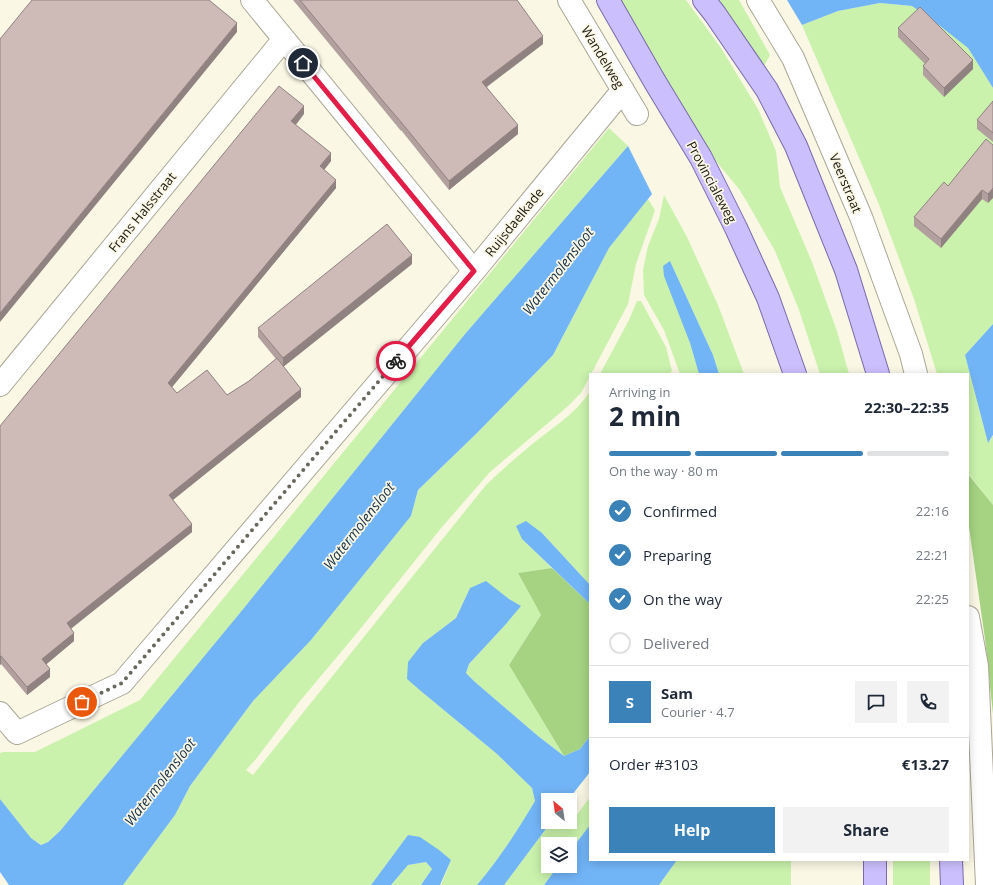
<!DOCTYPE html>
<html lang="en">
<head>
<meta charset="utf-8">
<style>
	:root { --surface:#fff; --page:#f2f2f3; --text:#1f2937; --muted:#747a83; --line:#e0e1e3; --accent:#3a82b7 }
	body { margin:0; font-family:"Open Sans",sans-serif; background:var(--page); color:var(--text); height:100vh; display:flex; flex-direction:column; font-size:15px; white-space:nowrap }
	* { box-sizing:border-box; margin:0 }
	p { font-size:13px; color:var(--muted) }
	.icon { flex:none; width:22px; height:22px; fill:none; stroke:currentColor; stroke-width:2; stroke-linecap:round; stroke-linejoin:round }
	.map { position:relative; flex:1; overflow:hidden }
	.panel { position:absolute; left:589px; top:373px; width:380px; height:488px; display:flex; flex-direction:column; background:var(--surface); border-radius:0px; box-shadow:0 2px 10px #0003 }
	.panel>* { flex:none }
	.needle { width:26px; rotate:331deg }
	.buttons { position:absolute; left:541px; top:793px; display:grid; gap:8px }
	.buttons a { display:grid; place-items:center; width:36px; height:36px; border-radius:0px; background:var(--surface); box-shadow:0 2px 10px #0003; font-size:20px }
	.pin { position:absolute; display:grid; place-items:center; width:34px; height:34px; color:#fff; margin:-17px; border:2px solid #fff; border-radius:50%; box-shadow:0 1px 4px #0007 }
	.courier { position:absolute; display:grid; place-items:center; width:40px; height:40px; margin:-20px; border:3px solid #e11d48; border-radius:50%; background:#fff; color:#222; box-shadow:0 1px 5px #0007 }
	.headline em { font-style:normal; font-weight:700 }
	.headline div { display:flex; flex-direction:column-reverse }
	.headline { display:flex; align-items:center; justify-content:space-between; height:68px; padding:0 20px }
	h1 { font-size:26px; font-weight:700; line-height:30px }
	.bar { display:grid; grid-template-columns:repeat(4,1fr); gap:6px 4px; align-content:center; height:48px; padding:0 20px }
	.bar i { height:5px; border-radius:3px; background:var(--line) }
	.bar .selected { background:var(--accent) }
	.bar p { grid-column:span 4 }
	.line { display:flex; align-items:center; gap:10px; padding:0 20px; border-top:1px solid var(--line) }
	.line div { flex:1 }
	.round { display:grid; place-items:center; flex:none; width:42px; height:42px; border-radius:0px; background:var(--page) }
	ol { padding:0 20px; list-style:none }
	li { display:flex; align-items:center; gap:12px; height:44px }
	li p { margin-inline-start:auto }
	li .icon { padding:4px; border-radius:50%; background:var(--accent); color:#fff; stroke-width:4 }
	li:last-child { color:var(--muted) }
	li i { width:22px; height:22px; border:2px solid var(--line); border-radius:50% }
	.button { display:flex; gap:8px; margin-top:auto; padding:8px 20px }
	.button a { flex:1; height:46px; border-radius:0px; background:var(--accent); color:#fff; font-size:16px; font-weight:700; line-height:46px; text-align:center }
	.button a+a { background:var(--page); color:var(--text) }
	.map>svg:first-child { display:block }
</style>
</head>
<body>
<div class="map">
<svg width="993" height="885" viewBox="0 0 993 885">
	<rect width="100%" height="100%" fill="#faf7e5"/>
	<path fill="#caf2ac" d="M 619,0 L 686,0 L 721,48 L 758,109 L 776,151 L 780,187 L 812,262 L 837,331 L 849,374 L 820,374 L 799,310 L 775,251 L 747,202 L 739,189 L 705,148 Z
		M 718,0 L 739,0 L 770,55 L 763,68 Z
		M 880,3 L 912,6 L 935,21 L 968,48 L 993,88 L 993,324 L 965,355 L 988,443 L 993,436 L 993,505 L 968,473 L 968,374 L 937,374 L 914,299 L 878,202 L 802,25 L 838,11 Z
		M 609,128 L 628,146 L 465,334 L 244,608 L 60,831 L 48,842 L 42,845 L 31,838 L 0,799 L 0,753 L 3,752 L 35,752 L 140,700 Z
		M 664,195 L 687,237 L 718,305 L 744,374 L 719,374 L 713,355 L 670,261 L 690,343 L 699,374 L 680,374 L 664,330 L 644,295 L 643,270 L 648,246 L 659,219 Z
		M 648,199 L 655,210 L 636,264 L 628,304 L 591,374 L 590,374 L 590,376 L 581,393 L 567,407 L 490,472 L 442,527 L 357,633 L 300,701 L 256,759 L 246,770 L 253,775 L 486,485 C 504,468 521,453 540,438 C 558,424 578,411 590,391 L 590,585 L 542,533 L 522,539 L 552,568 L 518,573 L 541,615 L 509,665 L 564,756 L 538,736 L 475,682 L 466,673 L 469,664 L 506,624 L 520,606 L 509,599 L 470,588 L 456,618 L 423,643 L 422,692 L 497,754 L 532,788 L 535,801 C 518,830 499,859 477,885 L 441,885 L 451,860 L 408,835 L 371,885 L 123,885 L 175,815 L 190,786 L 253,701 L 311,640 L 411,516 L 418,490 L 477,433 L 553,355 L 609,248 Z
		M 637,301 L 641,301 L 666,347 L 672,371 L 669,374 L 600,374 L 629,320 Z
		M 590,797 L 590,825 L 570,851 L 570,844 L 548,844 L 548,866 L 558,866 L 544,885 L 504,885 L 551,822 L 563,822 L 568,827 Z
		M 677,860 L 791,860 L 791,885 L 659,885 Z
		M 893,860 L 930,860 L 930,885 L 893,885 Z
		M 426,862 L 432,869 L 421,885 L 391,885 L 408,865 Z"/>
	<path fill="#a5d382" d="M 968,474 L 993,505 L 993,714 L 985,639 L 968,520 Z
		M 552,568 L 590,604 L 590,736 L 580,749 L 564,756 L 509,665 L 541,615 L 518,573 Z"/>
	<path fill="#72b5f7" d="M 787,0 L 993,0 L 993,88 L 968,48 L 935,22 L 912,6 L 880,3 L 838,11 L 802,25 Z
		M 628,146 L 652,194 L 609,248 L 553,355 L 477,433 L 418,490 L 411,516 L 311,640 L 253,701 L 190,786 L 175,815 L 123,885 L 9,885 L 0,872 L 0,799 L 31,838 L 41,845 L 48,842 L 60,831 L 244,608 L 465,334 Z
		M 670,261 L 713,355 L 719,374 L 699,374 L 690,343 L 664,276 L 663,266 Z
		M 993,324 L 993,435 L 988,443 L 965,355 Z
		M 526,521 L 542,533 L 590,585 L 590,604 L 522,539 L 516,526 Z
		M 486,581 L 509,599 L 521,606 L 506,624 L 469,664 L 466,673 L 475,682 L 538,736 L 564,756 L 580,749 L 590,736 L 590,772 L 568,800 L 548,800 L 548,822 L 551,822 L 504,885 L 477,885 C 499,859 518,830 535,801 L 532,788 L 497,754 L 422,692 L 407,679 L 408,662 L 423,643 L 456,618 L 470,588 Z
		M 590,825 L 590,860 L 677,860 L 659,885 L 544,885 L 558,866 L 570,866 L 570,851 Z
		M 408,835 L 420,837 L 439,850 L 451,860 L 440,885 L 421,885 L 432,869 L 426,862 L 408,865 L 391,885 L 371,885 Z"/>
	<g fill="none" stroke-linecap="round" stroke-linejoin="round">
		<g stroke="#aaa796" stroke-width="24">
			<path id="minor" d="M 252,0 L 474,271
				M 569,0 L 637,114
				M 758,0 L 793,58 L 861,217 L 911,354 L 916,374
				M 0,385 L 284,39
				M 968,617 L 977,666 L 987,885
				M 0,713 L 17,733 L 122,683 L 474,271 L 623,90"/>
		</g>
		<g stroke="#786aac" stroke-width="24">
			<path id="major" d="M 608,0 L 655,82 L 701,158 L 736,228 L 768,298 L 795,374
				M 704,0 L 715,14 L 767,90 L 796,146 L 846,270 L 878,374
				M 951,860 L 952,885
				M 875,885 L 875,860"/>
		</g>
		<use href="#minor" stroke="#fff" stroke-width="22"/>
		<use href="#major" stroke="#ccbffe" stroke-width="22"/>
	</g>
	<path fill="#b1a09d" d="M 293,0 L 517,0 L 543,44 L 487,87 L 518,134 L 449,190 L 401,130 L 401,131 L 383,109 Z
		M 898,28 L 973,69 L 944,97 L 923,75 L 923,66 L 925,64 L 898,37 Z
		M 993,101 L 993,142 L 977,129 L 977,120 Z
		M 304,114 L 296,125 L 331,161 L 324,170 L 336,188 L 172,387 L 177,393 L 227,395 L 249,381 L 276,359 L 258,337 L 258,328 L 412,264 L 283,367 L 301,397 L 173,500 L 192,532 L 71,628 L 74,641 L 46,664 L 50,677 L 27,695 L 1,664 L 0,665 L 0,426 Z
		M 993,145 L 988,203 L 982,199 L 941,248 L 914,226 L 914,217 L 948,186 Z"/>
	<path fill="#908280" d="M 237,23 L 237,32 L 0,322 L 0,313 Z
		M 543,36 L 543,44 L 482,90 L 482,82 Z
		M 973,60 L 973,69 L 944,97 L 944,88 Z
		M 304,106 L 304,114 L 291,130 L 291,121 Z
		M 518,125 L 518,134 L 449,190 L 449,181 Z
		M 331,153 L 331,161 L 320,175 L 320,166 Z
		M 336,180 L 336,188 L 168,392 L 168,383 Z
		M 993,188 L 993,198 L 988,203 L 988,194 Z
		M 982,190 L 982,199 L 941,248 L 941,239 Z
		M 412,255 L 412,264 L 283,367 L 283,358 Z
		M 301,389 L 301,397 L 169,503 L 169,495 Z
		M 192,524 L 192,532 L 67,632 L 67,623 Z
		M 74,633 L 74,641 L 42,668 L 42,659 Z
		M 0,656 L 1,656 L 1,664 L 0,665 Z
		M 50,669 L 50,677 L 27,695 L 27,687 Z"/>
	<path fill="#cebab7" stroke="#908280" d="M 32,0 L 209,0 L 237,23 L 0,313 L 0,39 Z
		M 300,0 L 517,0 L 543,36 L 482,82 L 518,125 L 449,181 L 401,122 L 383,101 Z
		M 920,7 L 973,60 L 944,88 L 923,66 L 929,59 L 898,28 Z
		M 279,86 L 304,106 L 291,121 L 331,153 L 320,166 L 336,180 L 168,383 L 177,393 L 207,370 L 227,395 L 249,381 L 277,358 L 301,389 L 169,495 L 192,524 L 67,623 L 74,633 L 42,659 L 50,669 L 27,687 L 1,656 L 0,656 L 0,426 Z
		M 993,101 L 993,133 L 977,120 Z
		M 986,139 L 993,145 L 993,188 L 988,194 L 982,190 L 941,239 L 914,217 L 944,182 L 948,186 Z
		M 387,224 L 412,255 L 283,358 L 258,328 Z"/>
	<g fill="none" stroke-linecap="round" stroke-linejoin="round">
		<path stroke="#6a685d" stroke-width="4" stroke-dasharray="0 7.2" d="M 82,702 L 122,683 L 396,361"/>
		<path stroke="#e11d48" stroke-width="5" d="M 303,63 L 474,271 L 396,361"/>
	</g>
	<g text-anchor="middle" stroke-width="3.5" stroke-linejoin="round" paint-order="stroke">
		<g font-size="13" fill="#1c1b14" stroke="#faf7e5">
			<text transform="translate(603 57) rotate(59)" y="5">Wandelweg</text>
			<text transform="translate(712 182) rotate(62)" y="5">Provincialeweg</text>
			<text transform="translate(846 183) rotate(67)" y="5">Veerstraat</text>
			<text transform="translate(142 212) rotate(-51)" y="5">Frans Halsstraat</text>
			<text transform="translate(514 222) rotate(-51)" y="5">Ruijsdaelkade</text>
		</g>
		<g font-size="14" font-style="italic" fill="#14314b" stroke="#faf7e5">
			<text transform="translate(558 271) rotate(-52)" y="5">Watermolensloot</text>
			<text transform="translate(359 526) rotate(-52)" y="5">Watermolensloot</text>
			<text transform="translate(160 782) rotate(-52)" y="5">Watermolensloot</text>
		</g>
	</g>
</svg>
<div class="buttons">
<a><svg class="needle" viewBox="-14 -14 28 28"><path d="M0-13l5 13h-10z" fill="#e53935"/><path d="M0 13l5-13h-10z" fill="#747a83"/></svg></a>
<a><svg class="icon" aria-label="layers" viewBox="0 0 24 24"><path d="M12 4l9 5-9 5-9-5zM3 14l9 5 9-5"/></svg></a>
</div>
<div class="pin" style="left:82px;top:702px;background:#ea580c"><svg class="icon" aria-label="bag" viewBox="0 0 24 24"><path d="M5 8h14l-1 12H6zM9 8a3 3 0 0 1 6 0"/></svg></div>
<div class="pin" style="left:303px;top:63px;background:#1f2937"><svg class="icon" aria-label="home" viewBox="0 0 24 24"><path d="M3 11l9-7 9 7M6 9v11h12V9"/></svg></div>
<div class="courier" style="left:396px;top:361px"><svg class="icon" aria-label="bike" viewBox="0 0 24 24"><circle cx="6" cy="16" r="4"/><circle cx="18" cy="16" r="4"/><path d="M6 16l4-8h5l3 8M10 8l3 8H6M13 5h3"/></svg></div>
<section class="panel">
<div class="headline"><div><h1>2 min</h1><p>Arriving in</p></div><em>22:30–22:35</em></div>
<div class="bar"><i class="selected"></i><i class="selected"></i><i class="selected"></i><i></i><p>On the way · 80 m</p></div>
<ol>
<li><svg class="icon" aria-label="check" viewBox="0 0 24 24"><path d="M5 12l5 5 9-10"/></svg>Confirmed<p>22:16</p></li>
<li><svg class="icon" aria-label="check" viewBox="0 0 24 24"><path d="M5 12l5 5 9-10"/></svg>Preparing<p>22:21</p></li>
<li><svg class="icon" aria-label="check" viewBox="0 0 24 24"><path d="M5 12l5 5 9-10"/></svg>On the way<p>22:25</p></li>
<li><i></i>Delivered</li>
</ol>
<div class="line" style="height:72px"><b class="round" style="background:var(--accent);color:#fff">S</b><div><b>Sam</b><p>Courier · 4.7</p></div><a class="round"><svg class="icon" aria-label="chat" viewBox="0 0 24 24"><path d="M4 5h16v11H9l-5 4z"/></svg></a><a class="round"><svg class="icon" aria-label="phone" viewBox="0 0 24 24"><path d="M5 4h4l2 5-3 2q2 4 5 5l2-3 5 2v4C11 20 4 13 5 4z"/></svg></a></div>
<div class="line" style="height:52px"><div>Order #3103</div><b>€13.27</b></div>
<div class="button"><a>Help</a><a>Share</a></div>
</section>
</div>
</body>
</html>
